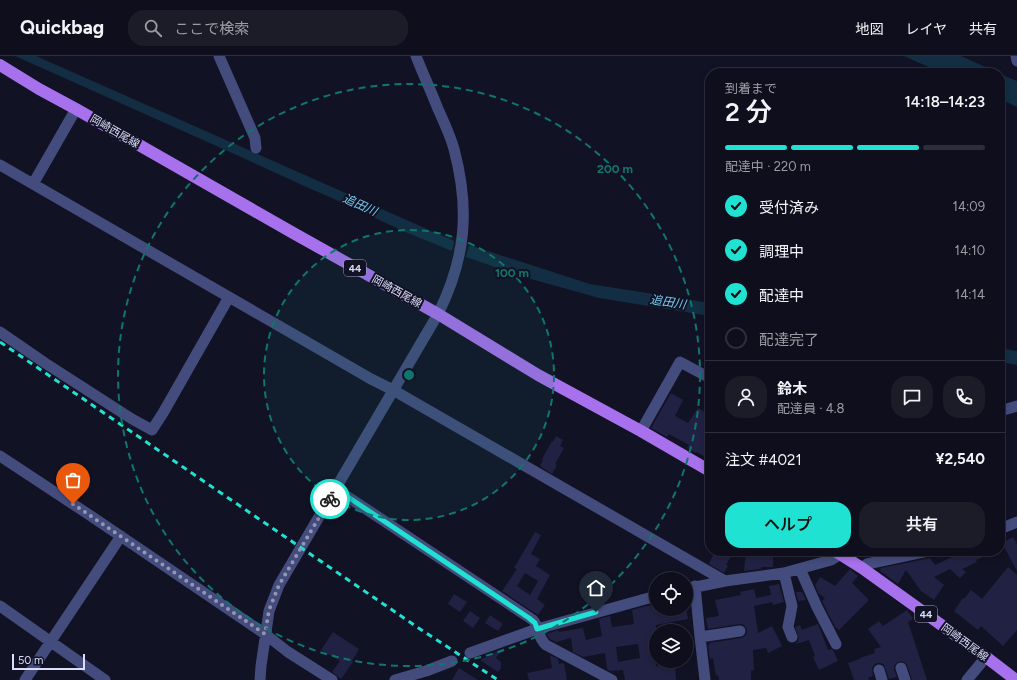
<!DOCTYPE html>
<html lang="ja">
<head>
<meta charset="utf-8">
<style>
	:root { --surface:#0e0e1c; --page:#1c1c29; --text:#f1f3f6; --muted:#9b9ca3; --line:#2e2e3b; --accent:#1fe2d2 }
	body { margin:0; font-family:Figtree,"Noto Sans JP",sans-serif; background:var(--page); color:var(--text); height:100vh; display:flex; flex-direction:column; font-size:15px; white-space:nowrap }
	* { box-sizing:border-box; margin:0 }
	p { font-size:13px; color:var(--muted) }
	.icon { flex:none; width:22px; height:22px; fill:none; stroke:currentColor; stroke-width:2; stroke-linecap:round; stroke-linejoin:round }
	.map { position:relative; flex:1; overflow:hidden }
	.drawer { position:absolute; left:705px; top:12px; width:300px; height:488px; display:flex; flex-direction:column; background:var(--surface); border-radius:16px; box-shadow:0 2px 6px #0003,0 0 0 1px var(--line) }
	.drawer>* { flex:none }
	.tools { position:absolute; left:649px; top:516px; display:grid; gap:8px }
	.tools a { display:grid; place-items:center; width:44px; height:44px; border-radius:50%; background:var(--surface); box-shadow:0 2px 6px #0003,0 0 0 1px var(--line); font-size:20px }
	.scale { position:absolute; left:12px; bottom:10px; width:73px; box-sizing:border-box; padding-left:4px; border:2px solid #dbddfa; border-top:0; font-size:11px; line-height:14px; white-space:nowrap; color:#dbddfa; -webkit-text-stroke:3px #121225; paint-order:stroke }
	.pin { position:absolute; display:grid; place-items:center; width:34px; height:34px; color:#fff; margin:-41px -17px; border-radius:50% 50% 50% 0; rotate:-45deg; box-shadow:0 0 4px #0007 }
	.pin .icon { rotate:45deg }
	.courier { position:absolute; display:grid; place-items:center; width:40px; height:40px; margin:-20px; border:3px solid #1fe2d2; border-radius:50%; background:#fff; color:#222; box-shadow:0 1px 5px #0007 }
	.summary em { font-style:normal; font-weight:600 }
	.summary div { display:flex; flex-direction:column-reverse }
	.summary { display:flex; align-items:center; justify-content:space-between; height:68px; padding:0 20px }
	h1 { font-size:26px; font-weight:600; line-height:30px }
	.bar { display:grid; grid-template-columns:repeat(4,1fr); gap:6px 4px; align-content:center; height:48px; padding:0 20px }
	.bar i { height:5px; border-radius:3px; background:var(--line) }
	.bar .current { background:var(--accent) }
	.bar p { grid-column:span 4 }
	.line { display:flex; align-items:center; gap:10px; padding:0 20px; border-top:1px solid var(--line) }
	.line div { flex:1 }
	.round { display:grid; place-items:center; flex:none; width:42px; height:42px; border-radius:16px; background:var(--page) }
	ol { padding:0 20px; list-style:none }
	li { display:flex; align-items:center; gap:12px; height:44px }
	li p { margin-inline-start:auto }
	li .icon { padding:4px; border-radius:50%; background:var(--accent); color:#111; stroke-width:4 }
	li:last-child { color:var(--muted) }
	li i { width:22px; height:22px; border:2px solid var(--line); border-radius:50% }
	.cta { display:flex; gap:8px; margin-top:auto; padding:8px 20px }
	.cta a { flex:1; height:46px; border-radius:16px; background:var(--accent); color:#111; font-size:16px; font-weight:600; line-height:46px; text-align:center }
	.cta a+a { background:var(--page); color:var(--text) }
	header { display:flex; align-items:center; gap:24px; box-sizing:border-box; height:56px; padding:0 20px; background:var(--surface); border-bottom:1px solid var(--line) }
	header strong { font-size:19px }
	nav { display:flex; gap:22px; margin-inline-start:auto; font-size:14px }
	.search { width:280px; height:36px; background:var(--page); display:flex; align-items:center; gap:10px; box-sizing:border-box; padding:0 14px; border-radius:16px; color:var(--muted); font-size:15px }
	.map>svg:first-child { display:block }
</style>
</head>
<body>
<header>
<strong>Quickbag</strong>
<div class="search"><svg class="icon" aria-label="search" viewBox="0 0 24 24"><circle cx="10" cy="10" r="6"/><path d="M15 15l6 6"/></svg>ここで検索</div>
<nav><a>地図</a><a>レイヤ</a><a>共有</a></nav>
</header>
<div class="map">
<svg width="1017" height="624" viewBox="0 0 1017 624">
	<rect width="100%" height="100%" fill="#121225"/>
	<path fill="#132d42" d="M 15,0 L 36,0 L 454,185 L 452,195 L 403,175 L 334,143 L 302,129 L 241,101 Z
		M 904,0 L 961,0 L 999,17 L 942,17 Z
		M 1000,18 L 1017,25 L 1017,51 L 1000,43 Z
		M 469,189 L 590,228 L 710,247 L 710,260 L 599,242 L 524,221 L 466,201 Z
		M 1000,292 L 1017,295 L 1017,309 L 1000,306 Z"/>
	<path fill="#212143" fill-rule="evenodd" d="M 671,337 L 683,344 L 675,360 L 688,367 L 698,352 L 705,356 L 710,347 L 710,404 L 697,396 L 696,397 L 687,392 L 689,389 L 669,378 L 667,381 L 651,372 Z
		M 556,380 L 563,384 L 560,390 L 564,392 L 555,408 L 557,409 L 552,418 L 540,410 L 543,404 L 542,403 L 552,385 L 553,386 Z
		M 535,476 L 541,479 L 531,498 L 540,503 L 536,510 L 550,519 L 537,543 L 545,549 L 538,559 L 502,535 L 517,513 L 514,512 ZM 525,517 L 538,525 L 530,539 L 517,530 Z
		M 1013,481 L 1017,488 L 1017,515 L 1002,487 Z
		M 715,495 L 734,495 L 726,509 L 728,510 L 724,517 L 709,508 Z
		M 746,495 L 773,495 L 773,511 L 761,511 L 761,513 L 744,515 Z
		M 965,495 L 998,495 L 976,504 L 977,506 L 962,513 L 966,516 L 960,522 L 950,513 L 934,521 L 944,529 L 934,544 L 921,535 L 906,514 L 898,528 L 880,515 L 881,512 L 930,502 L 935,509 Z
		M 1008,511 L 1017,519 L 1017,574 L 1003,590 L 981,570 L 978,574 L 954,555 L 963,542 L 964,543 L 971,534 L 982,543 Z
		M 850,513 L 858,520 L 852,527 L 869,544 L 839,574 L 835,571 L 822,545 L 825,542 L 818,537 L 815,529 L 820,521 L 835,530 Z
		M 779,528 L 784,546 L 773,549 L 772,546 L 754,550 L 758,577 L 772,570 L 782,590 L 768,597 L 766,592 L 753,594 L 754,614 L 751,615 L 751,624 L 719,624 L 718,619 L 716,620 L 713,602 L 710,603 L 708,589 L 710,589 L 709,587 L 741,582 L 745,580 L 747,577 L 747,574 L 745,570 L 742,568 L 739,568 L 708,573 L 706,562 L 719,560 L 715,544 L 741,539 L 740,536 L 754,533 L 756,542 L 771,539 L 769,530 Z
		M 796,536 L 802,536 L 806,544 L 798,545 Z
		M 454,538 L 467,546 L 460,556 L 448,548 Z
		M 656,549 L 656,553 L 686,553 L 688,563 L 656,569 L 656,610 L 675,607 L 676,624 L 625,624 L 623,614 L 610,615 L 607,613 L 605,597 L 583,601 L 573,596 L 571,582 L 556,586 L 550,583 L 547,578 L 558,574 L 559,576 L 583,572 L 586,584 L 602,580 L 599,563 L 610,560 L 612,571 L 634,568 L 632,554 L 646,550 ZM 638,588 L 640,602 L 618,606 L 616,591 Z
		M 907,554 L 913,563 L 908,566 L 927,624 L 912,624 L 907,609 L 905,607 L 902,605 L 898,606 L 894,610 L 894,614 L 897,621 L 889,623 L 884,609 L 881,607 L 877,607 L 874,609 L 872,612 L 873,620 L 868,622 L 869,624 L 854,624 L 848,607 L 860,603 L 860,602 L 875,597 L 874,593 L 881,591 L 868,573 L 879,565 L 883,570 Z
		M 470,555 L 480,562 L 473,572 L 463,565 Z
		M 490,559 L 503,568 L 498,575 L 485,567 Z
		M 818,568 L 828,594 L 831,593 L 833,594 L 838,605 L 819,614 L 813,601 L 815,600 L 809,584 L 796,588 L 796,587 L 798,585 L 799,582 L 795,571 L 800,569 L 802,574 Z
		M 333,576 L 359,593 L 352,605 L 353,606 L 341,623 L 332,616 L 340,605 L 321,594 Z
		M 504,592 L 496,602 L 501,606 L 501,612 L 498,616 L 480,604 Z
		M 550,600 L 552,600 L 558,603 L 559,608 L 564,607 L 567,624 L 529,624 L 527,617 L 552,612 Z
		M 459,612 L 478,624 L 452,624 Z"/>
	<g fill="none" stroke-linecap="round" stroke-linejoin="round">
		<path stroke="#434c7d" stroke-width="11" d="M 219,0 L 255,82 L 256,92
			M 1016,0 L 1017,5
			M 0,109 L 371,323 L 393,334 L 725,525
			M 33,128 L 76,53
			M 0,276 L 45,307 L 132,363 L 152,374 L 163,357 L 229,241
			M 1000,355 L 1017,350
			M 641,375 L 680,306 L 710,322
			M 0,400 L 85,456 L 265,578 L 288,596 L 332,624
			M 336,433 L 533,564 C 540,572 537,581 546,589 L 612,624
			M 1000,473 L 1017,466
			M 862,512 L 867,508 L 928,495
			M 800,513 L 817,551 L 836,588
			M 784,517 L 792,550 L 788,571 L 792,581
			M 695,530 L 700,581 L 705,624
			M 686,533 L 725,525 L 784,517 L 831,504 L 836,501 L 839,497
			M 0,550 L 105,624
			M 700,581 L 740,575
			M 470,597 L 537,573 L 656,540
			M 901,612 L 905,624
			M 879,614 L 882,624
			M 25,624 L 121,480
			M 260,624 L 261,610 L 269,555 L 279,529 L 438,258 C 466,202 470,153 454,93 C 450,79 444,66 438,53 C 431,35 423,18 416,0
			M 395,624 L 426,615 L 452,605
			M 967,624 L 986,601"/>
		<path stroke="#a770ec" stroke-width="12" d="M 0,9 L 39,33 L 76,53 L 295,178 L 438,258 L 538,319 L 641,375 L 710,415
			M 835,495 L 862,512 L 986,601 L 1016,624"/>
		<path stroke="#1fe2d2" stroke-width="3" stroke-dasharray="6 5" stroke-linecap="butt" d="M 0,286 L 420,573 L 498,624"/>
	</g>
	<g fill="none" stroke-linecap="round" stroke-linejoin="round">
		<path stroke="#9596af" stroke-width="4" stroke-dasharray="0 7.2" d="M 73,448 L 265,578 L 269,554 L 279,529 L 330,443"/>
		<path stroke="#1fe2d2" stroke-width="5" d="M 330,443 L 336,433 L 529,562 L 535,567 L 537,573 L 596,556"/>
	</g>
	<circle cx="409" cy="319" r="145" fill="#0f766e" fill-opacity=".12"/>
	<g fill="none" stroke="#0f766e" stroke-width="2" stroke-dasharray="7 5">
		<circle cx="409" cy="319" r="145"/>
		<circle cx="409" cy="319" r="291"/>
	</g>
	<g text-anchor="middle" stroke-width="4" stroke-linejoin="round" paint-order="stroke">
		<g fill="#121225" stroke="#9fa0ba" stroke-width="1">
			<rect x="344" y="204" width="22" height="16" rx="3"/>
			<rect x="915" y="550" width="22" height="16" rx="3"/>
		</g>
		<g font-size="10" font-weight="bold" fill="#dbddfa">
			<text x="355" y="216">44</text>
			<text x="926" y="562">44</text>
		</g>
		<g font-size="11" fill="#dbddfa" stroke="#121225">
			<text transform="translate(115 75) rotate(30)" y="4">岡崎西尾線</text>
			<text transform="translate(397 235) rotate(29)" y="4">岡崎西尾線</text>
			<text transform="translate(965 586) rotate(36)" y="4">岡崎西尾線</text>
		</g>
		<g font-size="12" font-style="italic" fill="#76cbed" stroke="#121225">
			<text transform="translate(360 149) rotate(24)" y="4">追田川</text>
			<text transform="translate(668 246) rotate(9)" y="4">追田川</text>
		</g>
	</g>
	<circle cx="409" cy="319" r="6" fill="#0f766e" stroke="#121225" stroke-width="2"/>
	<g font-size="12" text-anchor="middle" font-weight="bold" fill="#0f766e" stroke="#121225" stroke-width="4" stroke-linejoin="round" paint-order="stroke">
		<text x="615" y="117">200 m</text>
		<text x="512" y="221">100 m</text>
	</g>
</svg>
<div class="tools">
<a><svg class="icon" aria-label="locate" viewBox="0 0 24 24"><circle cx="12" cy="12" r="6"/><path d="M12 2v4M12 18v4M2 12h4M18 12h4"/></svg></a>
<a><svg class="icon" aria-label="layers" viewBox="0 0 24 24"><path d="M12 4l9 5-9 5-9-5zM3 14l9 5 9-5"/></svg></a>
</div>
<div class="scale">50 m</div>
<div class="pin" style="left:73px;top:448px;background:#ea580c"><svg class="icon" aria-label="bag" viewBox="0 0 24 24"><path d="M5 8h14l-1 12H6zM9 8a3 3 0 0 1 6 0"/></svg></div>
<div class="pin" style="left:596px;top:556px;background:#1f2937"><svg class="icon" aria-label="home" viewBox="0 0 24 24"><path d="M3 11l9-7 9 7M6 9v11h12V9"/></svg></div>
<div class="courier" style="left:330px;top:443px"><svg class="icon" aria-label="bike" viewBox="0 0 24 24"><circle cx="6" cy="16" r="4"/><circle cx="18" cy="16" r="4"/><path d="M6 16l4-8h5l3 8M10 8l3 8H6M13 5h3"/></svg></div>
<section class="drawer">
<div class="summary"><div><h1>2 分</h1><p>到着まで</p></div><em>14:18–14:23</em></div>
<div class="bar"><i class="current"></i><i class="current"></i><i class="current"></i><i></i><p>配達中 · 220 m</p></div>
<ol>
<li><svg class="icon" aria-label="check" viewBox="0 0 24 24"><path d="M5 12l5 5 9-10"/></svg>受付済み<p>14:09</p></li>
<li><svg class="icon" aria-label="check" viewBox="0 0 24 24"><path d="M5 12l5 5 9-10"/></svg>調理中<p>14:10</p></li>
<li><svg class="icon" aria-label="check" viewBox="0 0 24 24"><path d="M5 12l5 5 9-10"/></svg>配達中<p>14:14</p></li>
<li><i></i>配達完了</li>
</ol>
<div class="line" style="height:72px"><a class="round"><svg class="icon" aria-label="person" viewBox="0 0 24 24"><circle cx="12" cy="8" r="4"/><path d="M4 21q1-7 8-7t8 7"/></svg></a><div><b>鈴木</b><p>配達員 · 4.8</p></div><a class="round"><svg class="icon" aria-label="chat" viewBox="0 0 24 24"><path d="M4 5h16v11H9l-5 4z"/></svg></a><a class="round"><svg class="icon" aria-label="phone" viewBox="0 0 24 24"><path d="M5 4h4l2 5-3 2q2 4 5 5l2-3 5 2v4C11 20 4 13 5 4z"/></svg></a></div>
<div class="line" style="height:52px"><div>注文 #4021</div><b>¥2,540</b></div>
<div class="cta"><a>ヘルプ</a><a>共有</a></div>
</section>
</div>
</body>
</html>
